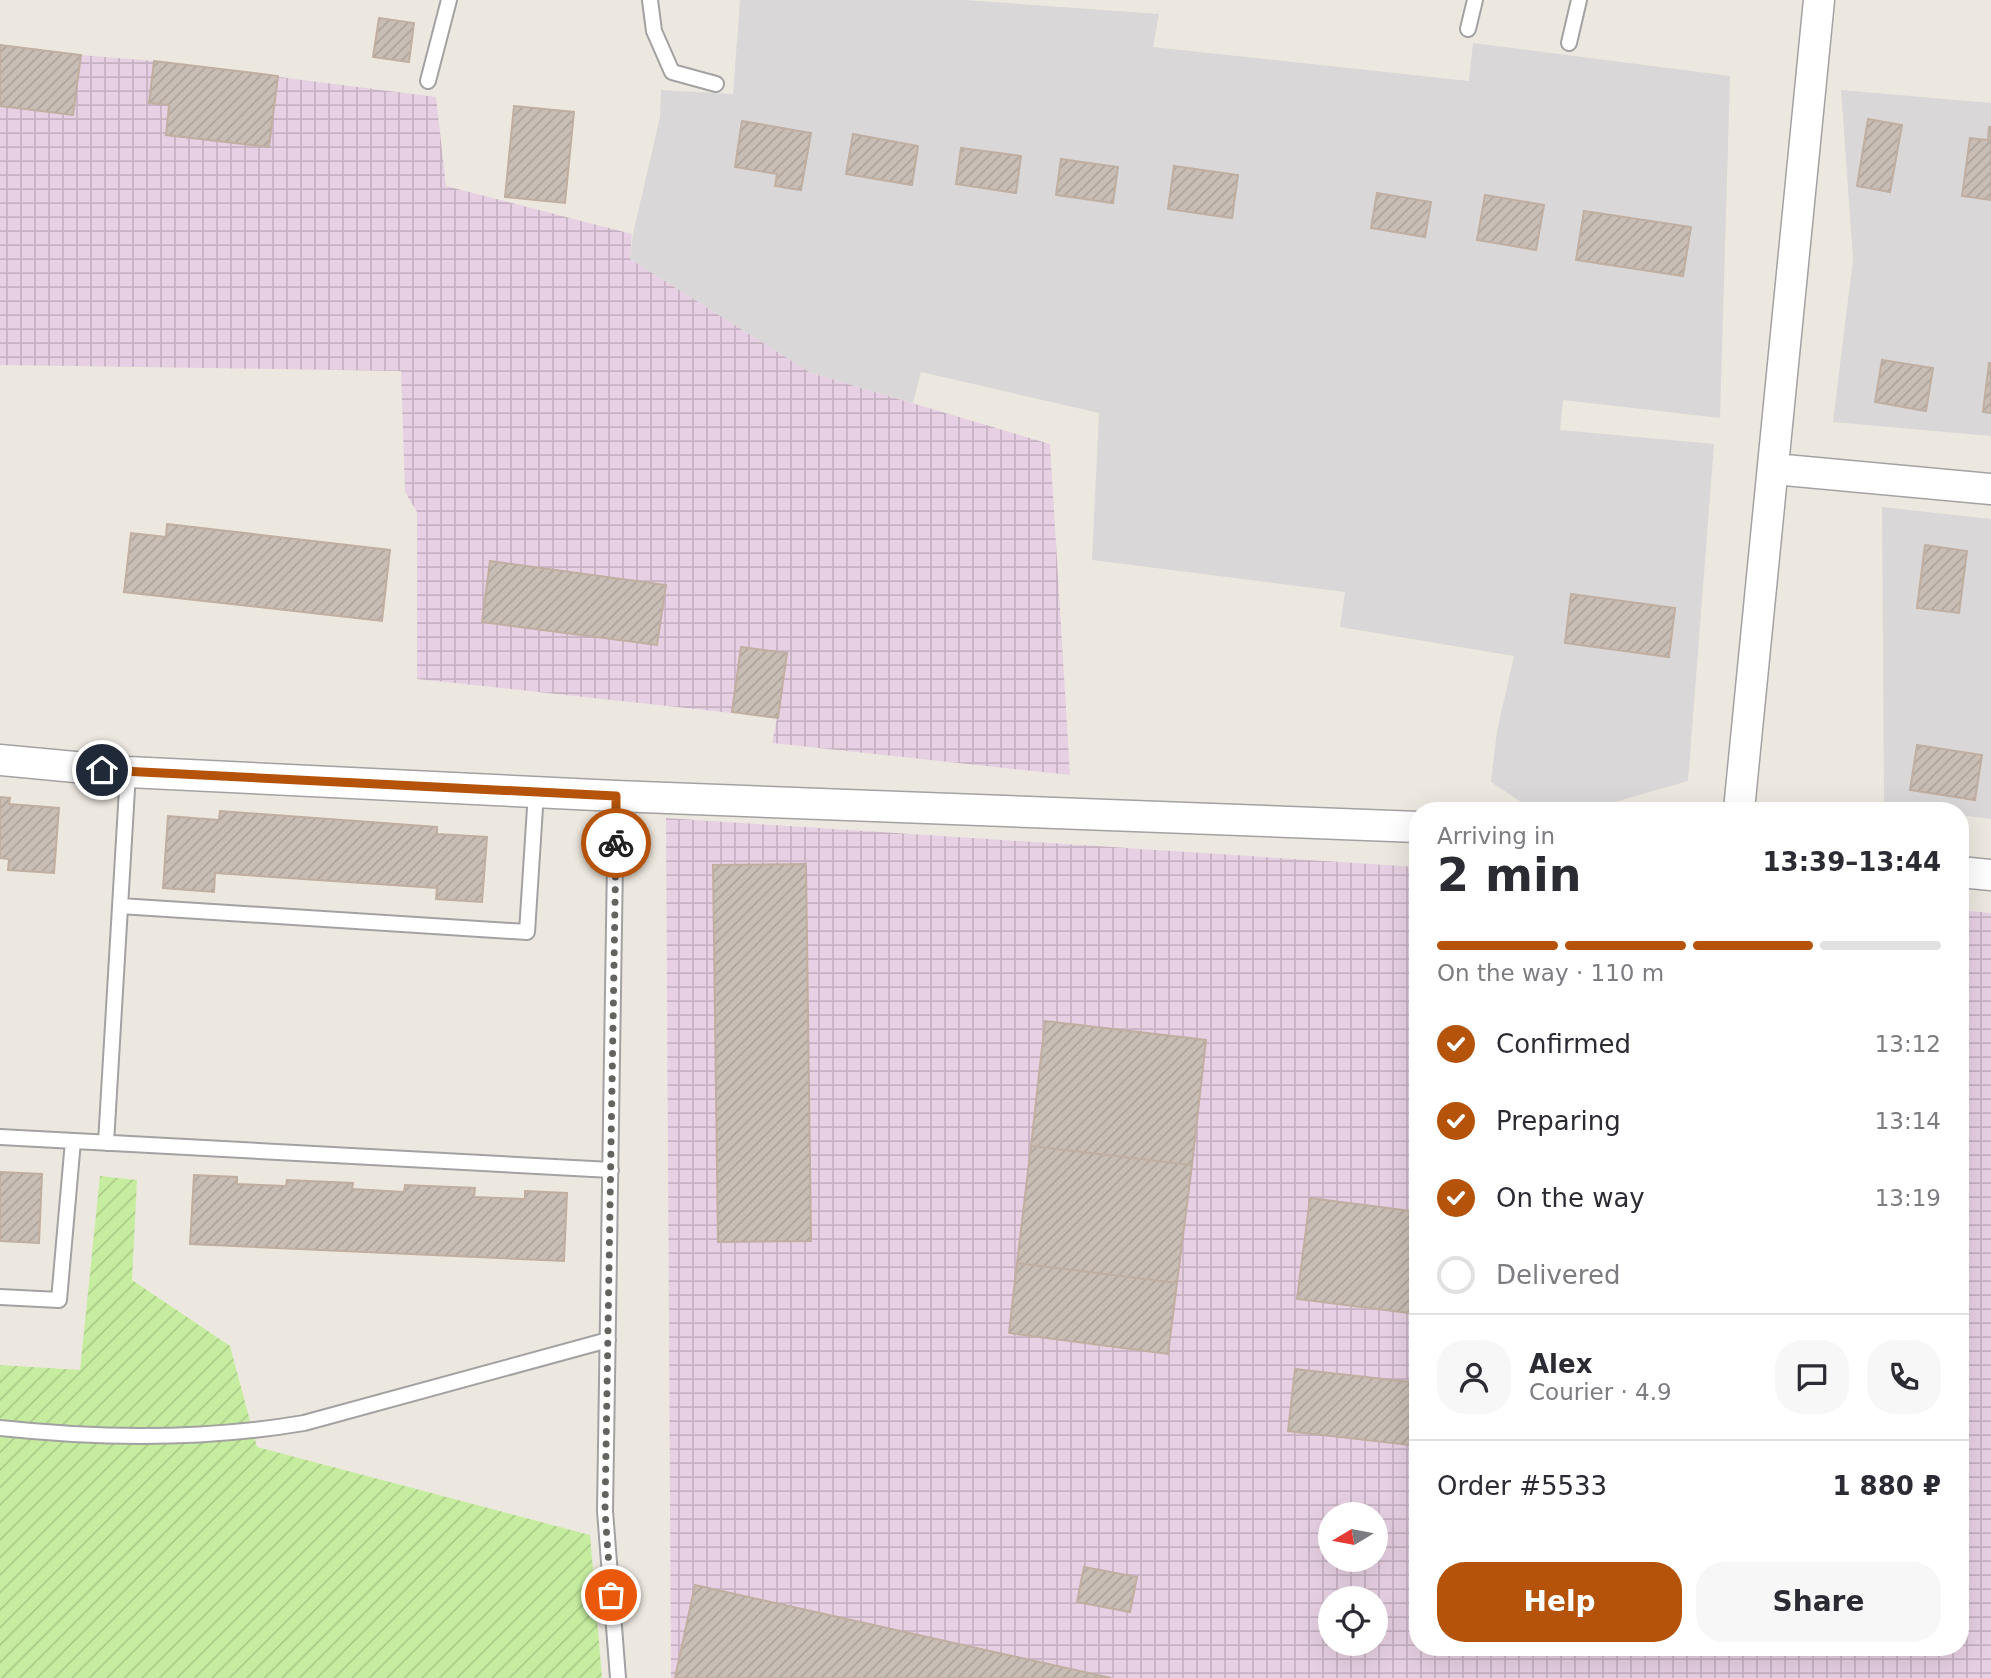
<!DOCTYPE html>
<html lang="en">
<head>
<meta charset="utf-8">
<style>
	:root { --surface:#fff; --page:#f7f7f7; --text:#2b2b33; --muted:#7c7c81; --line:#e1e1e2; --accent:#b45309 }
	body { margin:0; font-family:"DejaVu Sans",sans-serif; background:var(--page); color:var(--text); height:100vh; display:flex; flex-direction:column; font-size:26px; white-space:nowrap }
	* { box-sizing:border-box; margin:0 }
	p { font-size:23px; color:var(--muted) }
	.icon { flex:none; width:38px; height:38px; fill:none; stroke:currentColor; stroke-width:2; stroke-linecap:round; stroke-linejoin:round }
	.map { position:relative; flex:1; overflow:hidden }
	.side { position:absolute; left:1409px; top:802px; width:560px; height:854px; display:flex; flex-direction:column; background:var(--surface); border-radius:28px; box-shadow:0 7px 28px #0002 }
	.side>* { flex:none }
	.needle { width:46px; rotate:260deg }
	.fabs { position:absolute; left:1318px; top:1502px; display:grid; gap:14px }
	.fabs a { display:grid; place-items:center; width:70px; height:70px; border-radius:50%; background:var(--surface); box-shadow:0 7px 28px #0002; font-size:35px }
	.pin { position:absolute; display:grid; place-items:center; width:60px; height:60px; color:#fff; margin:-30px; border:4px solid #fff; border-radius:50%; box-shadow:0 2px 7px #0007 }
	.courier { position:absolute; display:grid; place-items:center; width:70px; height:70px; margin:-35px; border:5px solid #b45309; border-radius:50%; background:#fff; color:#222; box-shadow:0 2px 9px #0007 }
	.head em { font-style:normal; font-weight:700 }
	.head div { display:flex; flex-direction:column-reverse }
	.head { display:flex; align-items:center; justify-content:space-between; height:119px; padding:0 28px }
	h1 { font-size:46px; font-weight:700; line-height:52px }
	.bar { display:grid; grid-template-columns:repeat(4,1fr); gap:10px 7px; align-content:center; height:84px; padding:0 28px }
	.bar i { height:9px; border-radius:5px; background:var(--line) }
	.bar .active { background:var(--accent) }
	.bar p { grid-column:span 4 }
	.line { display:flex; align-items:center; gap:18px; padding:0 28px; border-top:2px solid var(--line) }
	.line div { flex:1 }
	.round { display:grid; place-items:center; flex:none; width:74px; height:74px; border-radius:28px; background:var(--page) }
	ol { padding:0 28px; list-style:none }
	li { display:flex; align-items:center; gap:21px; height:77px }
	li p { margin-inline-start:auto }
	li .icon { padding:7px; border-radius:50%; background:var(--accent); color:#fff; stroke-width:4 }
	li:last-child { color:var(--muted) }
	li i { width:38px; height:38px; border:4px solid var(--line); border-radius:50% }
	.button { display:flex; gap:14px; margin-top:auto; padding:14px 28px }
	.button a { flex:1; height:80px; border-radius:28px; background:var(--accent); color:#fff; font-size:28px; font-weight:700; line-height:80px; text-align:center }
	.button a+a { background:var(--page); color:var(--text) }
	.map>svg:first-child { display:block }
</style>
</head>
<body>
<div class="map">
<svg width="1991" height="1678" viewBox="0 0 1991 1678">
	<defs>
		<pattern id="industrial-grid" width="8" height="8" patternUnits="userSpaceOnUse" patternTransform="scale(1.75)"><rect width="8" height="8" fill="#e7d0e3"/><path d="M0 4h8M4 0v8" fill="none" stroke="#c6b2c2"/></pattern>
		<pattern id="garden-furrows" width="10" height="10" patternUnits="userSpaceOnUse" patternTransform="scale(1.75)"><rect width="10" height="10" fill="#c6ed9f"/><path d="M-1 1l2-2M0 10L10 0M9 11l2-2" fill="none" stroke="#aacb88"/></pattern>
		<pattern id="building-hatch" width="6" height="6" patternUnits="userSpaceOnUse" patternTransform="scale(1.75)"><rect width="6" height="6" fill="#c9beb5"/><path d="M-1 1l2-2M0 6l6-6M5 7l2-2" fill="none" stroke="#aca39b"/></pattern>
	</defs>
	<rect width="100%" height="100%" fill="#ede8df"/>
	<path fill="#d9d7d7" d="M 740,0 L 965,0 L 1159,14 L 1153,47 L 1469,81 L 1473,43 L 1730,76 L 1720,418 L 1563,400 L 1560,430 L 1714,444 L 1688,781 L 1587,810 L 1533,810 L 1491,782 L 1497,731 L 1514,656 L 1340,627 L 1345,592 L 1092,560 L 1099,413 L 921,372 L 913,403 L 811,373 L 630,259 L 633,234 L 660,117 L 661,90 L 733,94 Z
		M 1841,90 L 1991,103 L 1991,436 L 1833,422 L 1853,259 Z
		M 1882,507 L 1991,519 L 1991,819 L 1960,815 L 1960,810 L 1931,810 L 1884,803 Z"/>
	<path fill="url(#industrial-grid)" fill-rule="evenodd" d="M 0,45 L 81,55 L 154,61 L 436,97 L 446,186 L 632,234 L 630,259 L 811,373 L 1050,444 L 1070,775 L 772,743 L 777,718 L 417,679 L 417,512 L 405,492 L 401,371 L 0,365 Z
		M 666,818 L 1417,867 L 1418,1647 L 1960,1647 L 1960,910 L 1991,913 L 1991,1678 L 671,1678 ZM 1330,1514 L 1376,1514 L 1376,1559 L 1330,1559 ZM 1330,1598 L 1376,1598 L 1376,1643 L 1330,1643 Z"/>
	<path fill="url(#garden-furrows)" d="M 100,1176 L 137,1180 L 132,1280 L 230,1346 L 257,1447 L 590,1535 L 602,1678 L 0,1678 L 0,1365 L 80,1370 Z"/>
	<path fill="url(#building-hatch)" stroke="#c0aea0" stroke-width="2" d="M 379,18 L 414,23 L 409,62 L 373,57 Z
		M 0,45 L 81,55 L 73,115 L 0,106 Z
		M 154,61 L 278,76 L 269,147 L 166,135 L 169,105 L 149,103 Z
		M 514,106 L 574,112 L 565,203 L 505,197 Z
		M 1868,119 L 1902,125 L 1890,192 L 1857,186 Z
		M 742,121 L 811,133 L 801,190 L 775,186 L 777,174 L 735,167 Z
		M 1989,127 L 1991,127 L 1991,200 L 1962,196 L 1970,138 L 1988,140 Z
		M 853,134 L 918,146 L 912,185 L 846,174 Z
		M 961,148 L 1021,156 L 1016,193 L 956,184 Z
		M 1061,159 L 1118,167 L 1113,203 L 1056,195 Z
		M 1174,166 L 1238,175 L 1232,218 L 1168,209 Z
		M 1377,193 L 1431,202 L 1425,237 L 1371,228 Z
		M 1485,195 L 1544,205 L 1536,250 L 1477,240 Z
		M 1584,211 L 1691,227 L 1683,276 L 1576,260 Z
		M 1882,360 L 1933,368 L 1926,411 L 1875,402 Z
		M 1989,363 L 1991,363 L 1991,413 L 1983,412 Z
		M 167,524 L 390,550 L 382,621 L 124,592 L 131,533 L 166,537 Z
		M 1925,545 L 1967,551 L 1959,613 L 1917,608 Z
		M 490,561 L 666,585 L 657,645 L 482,622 Z
		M 1571,594 L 1675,608 L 1669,657 L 1565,643 Z
		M 741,647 L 787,653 L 778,718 L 732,712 Z
		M 1917,745 L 1982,755 L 1975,800 L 1910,790 Z
		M 0,797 L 10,798 L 9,804 L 59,808 L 54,873 L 8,870 L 9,859 L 0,858 Z
		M 220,811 L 437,827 L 437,834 L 487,837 L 482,902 L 436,899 L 437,888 L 215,873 L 214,892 L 163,888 L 168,816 L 219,820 Z
		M 806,864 L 811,1241 L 718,1242 L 713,865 Z
		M 1045,1021 L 1206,1040 L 1192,1165 L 1031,1146 Z
		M 1031,1146 L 1192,1165 L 1177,1283 L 1017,1263 Z
		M 0,1172 L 42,1174 L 39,1243 L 0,1241 Z
		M 194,1175 L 237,1177 L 237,1184 L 286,1186 L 287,1180 L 353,1183 L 352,1189 L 404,1192 L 405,1185 L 475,1188 L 474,1197 L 525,1199 L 525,1191 L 567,1193 L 564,1261 L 190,1244 Z
		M 1310,1198 L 1418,1212 L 1418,1314 L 1297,1299 Z
		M 1017,1263 L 1177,1283 L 1168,1354 L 1009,1333 Z
		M 1295,1369 L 1418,1383 L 1418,1446 L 1288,1431 Z
		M 1084,1567 L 1137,1577 L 1130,1612 L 1077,1602 Z
		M 695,1585 L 1111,1678 L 675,1678 Z"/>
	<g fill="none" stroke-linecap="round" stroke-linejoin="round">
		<g stroke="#a2a2a2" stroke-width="18">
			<path id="lane" d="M 650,0 L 654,31 L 672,72 L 716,84
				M 1468,29 L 1475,0
				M 1569,43 L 1579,0
				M 428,81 L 449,0
				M 616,796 L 605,1511 L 618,1678
				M 120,906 L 527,932 L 536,792
				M 0,1137 L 611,1170
				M 106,1143 L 128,772
				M 0,1297 L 59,1300 L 73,1141
				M 0,1428 C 101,1439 204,1440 304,1423 L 608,1340"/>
		</g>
		<g stroke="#a2a2a2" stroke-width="33">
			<path id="street" d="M 1774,469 L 1991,489
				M 0,760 L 128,772 L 616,796 L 1418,827
				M 1739,810 L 1819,0
				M 1960,872 L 1991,875"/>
		</g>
		<use href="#lane" stroke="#fff" stroke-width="14"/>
		<use href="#street" stroke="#fff" stroke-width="30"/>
	</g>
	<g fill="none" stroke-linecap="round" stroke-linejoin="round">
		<path stroke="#646360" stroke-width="7" stroke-dasharray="0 12.6" d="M 611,1595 L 605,1511 L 616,843"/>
		<path stroke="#b45309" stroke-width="9" d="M 102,770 L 616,796 L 616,843"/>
	</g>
</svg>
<div class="fabs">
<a><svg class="needle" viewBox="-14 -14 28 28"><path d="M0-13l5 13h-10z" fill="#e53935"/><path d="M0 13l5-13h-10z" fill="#7c7c81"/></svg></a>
<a><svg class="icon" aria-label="locate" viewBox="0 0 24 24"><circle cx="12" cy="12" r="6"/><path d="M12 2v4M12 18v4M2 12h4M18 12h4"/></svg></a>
</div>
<div class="pin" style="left:611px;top:1595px;background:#ea580c"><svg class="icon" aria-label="bag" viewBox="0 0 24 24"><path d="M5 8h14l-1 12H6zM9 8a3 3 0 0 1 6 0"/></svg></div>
<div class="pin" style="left:102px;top:770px;background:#1f2937"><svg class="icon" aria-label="home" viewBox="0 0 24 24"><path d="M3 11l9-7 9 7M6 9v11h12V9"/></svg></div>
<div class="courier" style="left:616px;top:843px"><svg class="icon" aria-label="bike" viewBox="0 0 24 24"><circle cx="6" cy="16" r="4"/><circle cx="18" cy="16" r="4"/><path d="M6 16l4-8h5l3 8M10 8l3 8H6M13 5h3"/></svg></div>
<section class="side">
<div class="head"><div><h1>2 min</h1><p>Arriving in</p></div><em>13:39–13:44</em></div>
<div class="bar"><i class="active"></i><i class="active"></i><i class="active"></i><i></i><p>On the way · 110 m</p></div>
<ol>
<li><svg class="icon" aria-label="check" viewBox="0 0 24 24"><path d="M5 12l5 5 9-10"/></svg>Confirmed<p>13:12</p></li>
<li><svg class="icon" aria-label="check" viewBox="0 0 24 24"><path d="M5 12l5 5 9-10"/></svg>Preparing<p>13:14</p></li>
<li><svg class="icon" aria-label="check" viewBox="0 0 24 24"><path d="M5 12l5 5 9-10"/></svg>On the way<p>13:19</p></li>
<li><i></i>Delivered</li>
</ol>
<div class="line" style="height:126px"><a class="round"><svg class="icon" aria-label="person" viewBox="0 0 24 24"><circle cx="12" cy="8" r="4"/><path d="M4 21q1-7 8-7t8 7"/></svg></a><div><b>Alex</b><p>Courier · 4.9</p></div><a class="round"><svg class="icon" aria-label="chat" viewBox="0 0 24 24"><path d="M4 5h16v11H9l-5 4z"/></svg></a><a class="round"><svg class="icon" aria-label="phone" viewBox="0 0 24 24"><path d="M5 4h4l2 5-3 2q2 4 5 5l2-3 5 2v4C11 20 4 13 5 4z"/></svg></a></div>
<div class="line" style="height:91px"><div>Order #5533</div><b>1 880 ₽</b></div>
<div class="button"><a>Help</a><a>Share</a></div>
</section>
</div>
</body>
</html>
